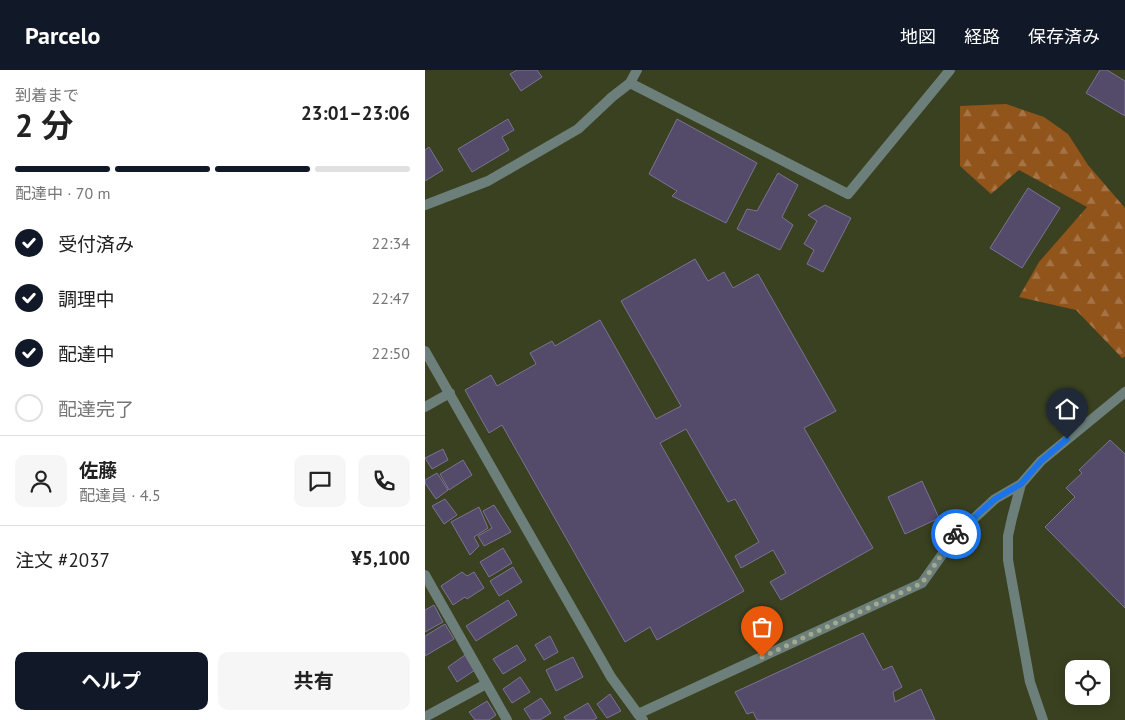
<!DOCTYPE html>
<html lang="ja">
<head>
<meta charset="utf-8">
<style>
	:root { --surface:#fff; --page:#f6f6f6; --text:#222; --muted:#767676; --line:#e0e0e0; --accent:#111827 }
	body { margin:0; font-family:"PT Sans","Noto Sans JP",sans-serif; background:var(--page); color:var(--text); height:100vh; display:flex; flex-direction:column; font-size:19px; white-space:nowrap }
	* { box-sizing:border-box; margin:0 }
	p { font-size:16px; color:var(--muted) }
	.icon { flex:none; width:28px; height:28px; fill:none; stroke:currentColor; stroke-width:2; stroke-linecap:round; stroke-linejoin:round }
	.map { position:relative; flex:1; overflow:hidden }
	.side { display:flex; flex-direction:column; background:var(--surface); width:425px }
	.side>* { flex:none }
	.buttons { position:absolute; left:640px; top:590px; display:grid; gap:10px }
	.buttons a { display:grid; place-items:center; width:45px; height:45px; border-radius:10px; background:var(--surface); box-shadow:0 2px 12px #0003; font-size:25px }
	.pin { position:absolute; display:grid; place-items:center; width:42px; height:42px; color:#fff; margin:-51px -21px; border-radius:50% 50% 50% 0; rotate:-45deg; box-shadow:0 0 5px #0007 }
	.pin .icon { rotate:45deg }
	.courier { position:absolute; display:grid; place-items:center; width:50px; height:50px; margin:-25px; border:4px solid #1a73e8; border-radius:50%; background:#fff; color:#222; box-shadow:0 1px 6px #0007 }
	.head em { font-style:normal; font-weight:700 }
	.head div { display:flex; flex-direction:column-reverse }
	.head { display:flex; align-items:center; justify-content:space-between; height:85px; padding:0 15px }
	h1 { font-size:32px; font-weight:700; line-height:38px }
	.bar { display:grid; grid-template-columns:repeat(4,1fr); gap:8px 5px; align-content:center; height:60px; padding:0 15px }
	.bar i { height:6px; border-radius:4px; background:var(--line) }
	.bar .current { background:var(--accent) }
	.bar p { grid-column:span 4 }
	.line { display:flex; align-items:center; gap:12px; padding:0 15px; border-top:1px solid var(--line) }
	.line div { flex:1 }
	.round { display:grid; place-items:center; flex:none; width:52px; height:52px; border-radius:10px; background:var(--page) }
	ol { padding:0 15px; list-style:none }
	li { display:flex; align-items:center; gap:15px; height:55px }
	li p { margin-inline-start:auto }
	li .icon { padding:5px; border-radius:50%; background:var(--accent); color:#fff; stroke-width:4 }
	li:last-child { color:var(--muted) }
	li i { width:28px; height:28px; border:2px solid var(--line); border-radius:50% }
	.action { display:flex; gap:10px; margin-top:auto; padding:10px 15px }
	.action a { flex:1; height:58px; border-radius:10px; background:var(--accent); color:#fff; font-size:20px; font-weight:700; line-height:58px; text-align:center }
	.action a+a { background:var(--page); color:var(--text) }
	header { display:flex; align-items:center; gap:30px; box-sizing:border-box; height:70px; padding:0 25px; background:var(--accent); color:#fff }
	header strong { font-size:24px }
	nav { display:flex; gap:28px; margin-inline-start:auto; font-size:18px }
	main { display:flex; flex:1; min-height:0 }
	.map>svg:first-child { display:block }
</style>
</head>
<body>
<header>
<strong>Parcelo</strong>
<nav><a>地図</a><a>経路</a><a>保存済み</a></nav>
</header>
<main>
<section class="side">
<div class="head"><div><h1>2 分</h1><p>到着まで</p></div><em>23:01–23:06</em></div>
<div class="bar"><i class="current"></i><i class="current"></i><i class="current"></i><i></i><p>配達中 · 70 m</p></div>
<ol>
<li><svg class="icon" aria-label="check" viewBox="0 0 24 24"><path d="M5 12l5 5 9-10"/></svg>受付済み<p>22:34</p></li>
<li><svg class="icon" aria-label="check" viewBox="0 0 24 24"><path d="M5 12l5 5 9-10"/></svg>調理中<p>22:47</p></li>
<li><svg class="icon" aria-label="check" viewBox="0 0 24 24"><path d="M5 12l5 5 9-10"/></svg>配達中<p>22:50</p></li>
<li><i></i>配達完了</li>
</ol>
<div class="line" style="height:90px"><a class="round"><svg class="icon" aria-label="person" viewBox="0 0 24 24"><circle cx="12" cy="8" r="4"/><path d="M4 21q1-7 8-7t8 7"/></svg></a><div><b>佐藤</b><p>配達員 · 4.5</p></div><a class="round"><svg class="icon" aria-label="chat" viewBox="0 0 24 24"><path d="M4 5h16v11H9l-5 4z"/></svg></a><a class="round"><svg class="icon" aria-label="phone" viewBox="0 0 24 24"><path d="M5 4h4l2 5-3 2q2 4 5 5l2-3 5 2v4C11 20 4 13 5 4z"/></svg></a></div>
<div class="line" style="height:65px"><div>注文 #2037</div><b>¥5,100</b></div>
<div class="action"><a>ヘルプ</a><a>共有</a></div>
</section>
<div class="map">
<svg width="700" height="650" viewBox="0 0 700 650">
	<defs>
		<pattern id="forest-firs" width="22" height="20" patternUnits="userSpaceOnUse" patternTransform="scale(1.25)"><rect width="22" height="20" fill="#91541b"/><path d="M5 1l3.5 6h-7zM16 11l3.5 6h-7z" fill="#a57446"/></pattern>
	</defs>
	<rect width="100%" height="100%" fill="#3a4120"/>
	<path fill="url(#forest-firs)" d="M 581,34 L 619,47 L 643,64 L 663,95 L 700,138 L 700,287 L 697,288 L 651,240 L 594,227 L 614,192 L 662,137 L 594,100 L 566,124 L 535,96 L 535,36 Z"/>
	<path fill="#544b6a" stroke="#7c7294" d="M 92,0 L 112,0 L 117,7 L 96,21 L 85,4 Z
		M 675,0 L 682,0 L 700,11 L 700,46 L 661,23 Z
		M 83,49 L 89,60 L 77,67 L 84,80 L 47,102 L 33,79 Z
		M 252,49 L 332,93 L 301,153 L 247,126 L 252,121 L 224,104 Z
		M 4,77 L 18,100 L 0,111 L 0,80 Z
		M 353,103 L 373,115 L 357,147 L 368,155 L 355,180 L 312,159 L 322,139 L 332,141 Z
		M 603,118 L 635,138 L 597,198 L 565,178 Z
		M 400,135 L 426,148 L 398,202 L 382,194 L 389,180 L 379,174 L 392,151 L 383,145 Z
		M 270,189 L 283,211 L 299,202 L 308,218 L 333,204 L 411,341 L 379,358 L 448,478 L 356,530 L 345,512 L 361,503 L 348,480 L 316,498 L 310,486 L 334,472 L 310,429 L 303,432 L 261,359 L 235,373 L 319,521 L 232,570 L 225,557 L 200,572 L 77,355 L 64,363 L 40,320 L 66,305 L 72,316 L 111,294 L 105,283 L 127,271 L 130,276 L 175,250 L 231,349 L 256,336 L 196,231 Z
		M 685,370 L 700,384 L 700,538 L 620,457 L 650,427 L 641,418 L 657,403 L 654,400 Z
		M 18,379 L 23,390 L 7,399 L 0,388 Z
		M 38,390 L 47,405 L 24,420 L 15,404 Z
		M 12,403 L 23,420 L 11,429 L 0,413 L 0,410 Z
		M 497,411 L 514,448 L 480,464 L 463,427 Z
		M 20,429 L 32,445 L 19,454 L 7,436 Z
		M 69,435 L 86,462 L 59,476 L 53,466 L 67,458 L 58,441 Z
		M 54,437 L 63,458 L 49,467 L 54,476 L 45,485 L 26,452 Z
		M 78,478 L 87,493 L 64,507 L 55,492 Z
		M 88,497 L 97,512 L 74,526 L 65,511 Z
		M 37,502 L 42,506 L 49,502 L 59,518 L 42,529 L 40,527 L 28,535 L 16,516 Z
		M 83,530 L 92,545 L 51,571 L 41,556 Z
		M 9,535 L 18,552 L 0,562 L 0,540 Z
		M 20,554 L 29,569 L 0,586 L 0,566 Z
		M 438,563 L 458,600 L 467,596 L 477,617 L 468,622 L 470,632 L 496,619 L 510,650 L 332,650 L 328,642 L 322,644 L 310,622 Z
		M 125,566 L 133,582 L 119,590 L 110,575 Z
		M 92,575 L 101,590 L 78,604 L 68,589 Z
		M 40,585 L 50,600 L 32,612 L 23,597 Z
		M 148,587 L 158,607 L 131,621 L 121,600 Z
		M 95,607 L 105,622 L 87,633 L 78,619 Z
		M 185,624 L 196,641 L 182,648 L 172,634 Z
		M 116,628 L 126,643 L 115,650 L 106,650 L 99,639 Z
		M 62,631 L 71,645 L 64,650 L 50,650 L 44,642 Z
		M 163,633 L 172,648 L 168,650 L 141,650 L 139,647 Z"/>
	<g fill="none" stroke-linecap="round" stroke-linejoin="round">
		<path stroke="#6c7f7a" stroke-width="10" d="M 205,13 L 423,124 L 525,0
			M 0,135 L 63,111 L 153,59 L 187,27 L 205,13 L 212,0
			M 0,281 L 186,607 L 213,644 L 497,513 L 531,465 L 570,429 L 596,414
			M 0,337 L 25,323
			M 0,505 L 82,650
			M 0,647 L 61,614
			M 618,650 L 605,612 L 583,490 L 583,466 L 587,448 L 596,414 L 616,391 L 700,322"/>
		<path stroke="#6c7f7a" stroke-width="10" d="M 213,644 L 218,650"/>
	</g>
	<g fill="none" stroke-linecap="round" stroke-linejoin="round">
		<path stroke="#a3a990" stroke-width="5" stroke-dasharray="0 9" d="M 337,587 L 497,513 L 531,464"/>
		<path stroke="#1a73e8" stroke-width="6" d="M 531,464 L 570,429 L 596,414 L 616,391 L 642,369"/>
	</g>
</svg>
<div class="buttons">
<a><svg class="icon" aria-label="locate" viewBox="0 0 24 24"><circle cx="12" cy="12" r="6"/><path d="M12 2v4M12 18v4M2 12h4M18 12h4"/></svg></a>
</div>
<div class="pin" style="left:337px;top:587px;background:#ea580c"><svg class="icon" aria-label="bag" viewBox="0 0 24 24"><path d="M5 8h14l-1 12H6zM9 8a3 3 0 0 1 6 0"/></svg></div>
<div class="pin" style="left:642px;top:369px;background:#1f2937"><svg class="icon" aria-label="home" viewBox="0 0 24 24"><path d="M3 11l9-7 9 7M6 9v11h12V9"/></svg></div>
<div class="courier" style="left:531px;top:464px"><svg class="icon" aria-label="bike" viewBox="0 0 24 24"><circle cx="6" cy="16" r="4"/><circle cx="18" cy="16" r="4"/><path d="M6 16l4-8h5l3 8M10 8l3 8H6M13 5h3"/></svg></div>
</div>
</main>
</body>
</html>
